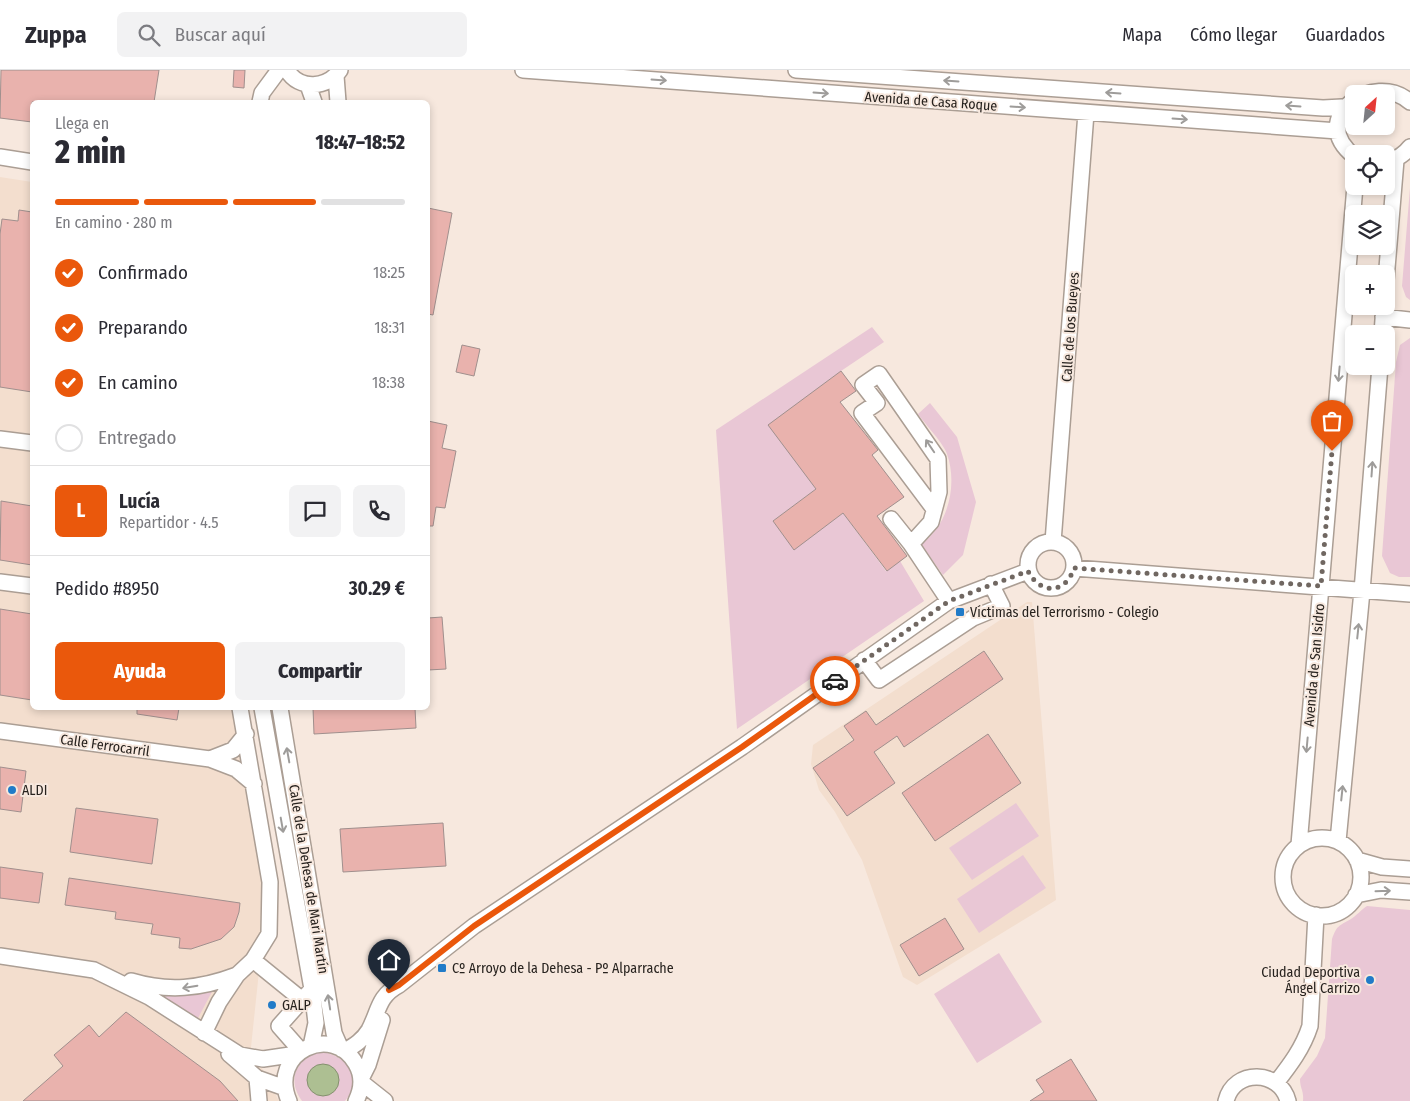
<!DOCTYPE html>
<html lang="es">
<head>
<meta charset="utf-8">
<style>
	:root { --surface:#fff; --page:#f2f2f3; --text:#2b2b33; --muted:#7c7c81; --line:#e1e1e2; --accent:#ea580c }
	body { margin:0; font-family:"Fira Sans Condensed",sans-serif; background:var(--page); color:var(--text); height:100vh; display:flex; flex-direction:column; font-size:19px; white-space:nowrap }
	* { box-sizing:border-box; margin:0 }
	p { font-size:16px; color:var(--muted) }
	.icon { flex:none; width:28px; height:28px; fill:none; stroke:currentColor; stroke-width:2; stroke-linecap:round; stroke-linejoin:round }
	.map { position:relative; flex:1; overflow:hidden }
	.panel { position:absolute; left:30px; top:30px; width:400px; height:610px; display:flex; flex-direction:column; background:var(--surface); border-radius:8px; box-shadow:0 2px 8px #0003 }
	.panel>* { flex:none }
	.needle { width:32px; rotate:27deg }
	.controls { position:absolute; left:1345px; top:15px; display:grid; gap:10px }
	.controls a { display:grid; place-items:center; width:50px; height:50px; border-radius:8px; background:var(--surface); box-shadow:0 2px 8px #0003; font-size:25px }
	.pin { position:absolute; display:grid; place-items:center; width:42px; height:42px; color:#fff; margin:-51px -21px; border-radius:50% 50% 50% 0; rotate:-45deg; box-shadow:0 0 5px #0007 }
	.pin .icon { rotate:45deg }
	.courier { position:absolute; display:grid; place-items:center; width:50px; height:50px; margin:-25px; border:4px solid #ea580c; border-radius:50%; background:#fff; color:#222; box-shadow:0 1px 6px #0007 }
	.summary em { font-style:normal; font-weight:800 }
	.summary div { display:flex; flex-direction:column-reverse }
	.summary { display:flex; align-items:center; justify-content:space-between; height:85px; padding:0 25px }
	h1 { font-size:32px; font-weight:800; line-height:38px }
	.bar { display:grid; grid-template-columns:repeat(4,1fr); gap:8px 5px; align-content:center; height:60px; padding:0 25px }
	.bar i { height:6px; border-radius:4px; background:var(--line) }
	.bar .active { background:var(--accent) }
	.bar p { grid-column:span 4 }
	.line { display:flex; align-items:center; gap:12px; padding:0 25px; border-top:1px solid var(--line) }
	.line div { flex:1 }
	.round { display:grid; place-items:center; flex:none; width:52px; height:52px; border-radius:8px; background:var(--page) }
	ol { padding:0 25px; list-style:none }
	li { display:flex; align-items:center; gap:15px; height:55px }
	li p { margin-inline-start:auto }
	li .icon { padding:5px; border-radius:50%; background:var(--accent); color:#fff; stroke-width:4 }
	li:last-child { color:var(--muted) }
	li i { width:28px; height:28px; border:2px solid var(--line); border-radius:50% }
	.cta { display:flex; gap:10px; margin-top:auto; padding:10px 25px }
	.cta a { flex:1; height:58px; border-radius:8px; background:var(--accent); color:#fff; font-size:20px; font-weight:800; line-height:58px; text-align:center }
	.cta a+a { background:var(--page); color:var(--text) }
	header { display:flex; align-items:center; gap:30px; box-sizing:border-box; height:70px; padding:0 25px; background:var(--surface); border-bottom:1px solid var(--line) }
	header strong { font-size:24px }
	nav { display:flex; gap:28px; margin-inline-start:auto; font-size:18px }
	.search { width:350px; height:45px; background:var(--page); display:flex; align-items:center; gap:12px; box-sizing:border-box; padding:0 18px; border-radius:8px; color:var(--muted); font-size:19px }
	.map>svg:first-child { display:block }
</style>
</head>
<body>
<header>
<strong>Zuppa</strong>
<div class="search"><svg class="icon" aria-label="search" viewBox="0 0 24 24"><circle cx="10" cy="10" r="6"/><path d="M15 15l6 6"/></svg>Buscar aquí</div>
<nav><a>Mapa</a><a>Cómo llegar</a><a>Guardados</a></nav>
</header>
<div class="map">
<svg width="1410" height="1031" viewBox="0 0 1410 1031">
	<rect width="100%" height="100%" fill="#f7e8de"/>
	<path fill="#f3dece" d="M 0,107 L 32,112 L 32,638 L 234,638 L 267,826 L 251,977 L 279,1031 L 0,1031 Z
		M 1027,532 L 1032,532 L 1056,830 L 917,915 L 903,907 L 862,790 L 835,742 L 819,720 L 811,694 L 813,675 Z"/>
	<path fill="#e9c7d5" d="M 1410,118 L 1410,230 L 1406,227 L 1402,216 Z
		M 872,257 L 884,272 L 841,301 L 769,355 L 816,419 L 773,451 L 794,479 L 843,443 L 886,501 L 900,491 L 924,531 L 737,659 L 716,360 Z
		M 1410,268 L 1410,507 L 1399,507 L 1390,503 L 1382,486 L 1396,292 L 1400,275 Z
		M 930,333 L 957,367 L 976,432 L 963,485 L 943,505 L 921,474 C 948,456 958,415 947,384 C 944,374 925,354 918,344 Z
		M 1016,733 L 1039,766 L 972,810 L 949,778 Z
		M 1023,785 L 1046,818 L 979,863 L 957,829 Z
		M 1367,836 L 1410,840 L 1410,1031 L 1303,1031 C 1304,1020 1300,1019 1300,1009 L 1317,986 L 1325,968 L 1332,869 C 1337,855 1339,856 1351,849 C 1356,846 1361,840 1367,836 Z
		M 999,883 L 1042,952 L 977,993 L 934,924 Z
		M 215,916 L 197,950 L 157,923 Z
		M 318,982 C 346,983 364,1007 345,1031 L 302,1031 C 287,1010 295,991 318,982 Z"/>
	<path fill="#adbf92" stroke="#85906f" d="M307 1010a16 16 0 1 1 32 0a16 16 0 1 1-32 0Z"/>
	<path fill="#e9b2ad" stroke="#a08f8d" d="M 1,0 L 159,0 L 154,32 L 32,32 L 32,52 L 0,48 Z
		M 234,0 L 245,0 L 244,18 L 233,17 Z
		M 428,138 L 452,143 L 433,245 L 428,244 Z
		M 19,140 L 32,142 L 32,322 L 0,317 L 0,164 L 2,149 L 18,151 Z
		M 462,275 L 480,279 L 474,306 L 456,302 Z
		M 841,301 L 856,321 L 840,332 L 878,380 L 872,385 L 904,427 L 877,446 L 907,486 L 887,501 L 843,443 L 794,480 L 773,451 L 816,419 L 768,355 Z
		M 428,351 L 447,355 L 442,378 L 456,381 L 445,438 L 436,437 L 433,456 L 428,456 Z
		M 1,431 L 32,436 L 32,495 L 0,490 Z
		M 0,539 L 32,544 L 32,630 L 0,625 Z
		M 442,547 L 446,599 L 428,600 L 428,548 Z
		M 984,581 L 1003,609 L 904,677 L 897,666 L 874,682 L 895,713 L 847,746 L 813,698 L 854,670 L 844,656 L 866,641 L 876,655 Z
		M 137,638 L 179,638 L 177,650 L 137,644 Z
		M 313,638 L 415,638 L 416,658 L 314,664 Z
		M 988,664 L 1021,713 L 935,771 L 902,723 Z
		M 0,697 L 26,701 L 21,742 L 0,739 Z
		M 76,738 L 158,749 L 152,794 L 70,782 Z
		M 443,753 L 446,796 L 343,802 L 340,759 Z
		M 0,797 L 43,803 L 39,833 L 0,828 Z
		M 69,808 L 240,833 L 239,842 L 234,857 L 221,869 L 191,879 L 179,878 L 180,868 L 151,864 L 153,854 L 115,849 L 116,842 L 65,835 Z
		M 945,848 L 964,879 L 919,906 L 900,875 Z
		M 126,942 L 220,1011 L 238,1031 L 23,1031 L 63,996 L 54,985 L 89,955 L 99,967 Z
		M 1071,989 L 1097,1031 L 1030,1031 L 1044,1022 L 1036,1010 Z"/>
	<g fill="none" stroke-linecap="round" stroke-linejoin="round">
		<g stroke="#ab9e94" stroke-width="18">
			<path id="minor" d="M 287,0 C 299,21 328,18 340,0
				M 523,0 L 1338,61
				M 796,0 L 1323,38 L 1342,37
				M 336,6 L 338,32
				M 308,15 L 314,32
				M 260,32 L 262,23 L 279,0
				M 1354,86 C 1306,48 1374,0 1410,32
				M 0,87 L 32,92
				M 1388,92 C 1397,89 1404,85 1410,77
				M 1386,210 L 1396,90
				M 1383,247 L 1410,250
				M 1382,264 L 1384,236
				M 0,369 L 32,373
				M 891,449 L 911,474 L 949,531
				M 1053,472 L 1086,43
				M1028 495a23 23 0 1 1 46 0a23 23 0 1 1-46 0Z
				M 911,474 L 931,452 L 939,422 L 938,389 L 879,304 L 863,315 L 877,333 L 862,343 L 934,439
				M 1074,498 L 1410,524
				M 0,512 L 32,516
				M 864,590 L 879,610 L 973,548 L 1002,536 L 991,514
				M 262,638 L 312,919 L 316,953 L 311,976
				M 280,638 L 334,963 L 341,979
				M 0,661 L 210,689 L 236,699 L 254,714
				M 210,689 L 233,680 L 246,664
				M1283 807a39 39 0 1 1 78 0a39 39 0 1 1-78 0Z
				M 1338,771 L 1362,521 L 1380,296
				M 1299,775 L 1355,116
				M 1357,790 L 1382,797 L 1410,799
				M 1356,825 L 1381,820 L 1410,822
				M 0,886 L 94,900 L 149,927 L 240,985 L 263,989 L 297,984
				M 253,890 L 301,929
				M 131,911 C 168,922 200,919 237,905
				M 204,963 L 219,932 L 237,905 L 253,890 L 269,864 L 270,812 L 240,638
				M 301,981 L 279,956 L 312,919
				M 345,981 C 355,975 363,970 369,960 C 379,941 378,926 399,915 L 474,856 L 742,677 L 949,531 L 1028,501
				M 229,984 L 257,1008 L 285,1018
				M 257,1008 L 259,1031
				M 361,1009 L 368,995 L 382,950
				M 361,1012 L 385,1031
				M 1276,1013 C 1290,995 1303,978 1310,956 L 1316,845
				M 289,1031 C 268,982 333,952 356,994 C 363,1006 362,1019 356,1031
				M 1226,1031 C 1234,998 1280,1000 1288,1031"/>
		</g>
		<use href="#minor" stroke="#fff" stroke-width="15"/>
	</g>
	<defs><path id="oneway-shaft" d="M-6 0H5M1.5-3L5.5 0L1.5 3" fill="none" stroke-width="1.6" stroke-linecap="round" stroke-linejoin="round" transform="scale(1.25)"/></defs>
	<g stroke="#9e9c9a">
		<use href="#oneway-shaft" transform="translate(659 10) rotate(4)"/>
		<use href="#oneway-shaft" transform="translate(951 11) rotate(-176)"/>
		<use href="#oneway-shaft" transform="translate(821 23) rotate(4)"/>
		<use href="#oneway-shaft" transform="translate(1113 23) rotate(-176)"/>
		<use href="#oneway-shaft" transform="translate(1293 36) rotate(-176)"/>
		<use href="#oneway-shaft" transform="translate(1018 37) rotate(4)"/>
		<use href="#oneway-shaft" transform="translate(1180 49) rotate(4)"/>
		<use href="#oneway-shaft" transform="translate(1339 304) rotate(95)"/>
		<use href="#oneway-shaft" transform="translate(930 376) rotate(-124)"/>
		<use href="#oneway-shaft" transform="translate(1372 399) rotate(-86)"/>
		<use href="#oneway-shaft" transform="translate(1358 561) rotate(-84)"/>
		<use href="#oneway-shaft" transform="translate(1307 675) rotate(95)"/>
		<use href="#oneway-shaft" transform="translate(288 685) rotate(-100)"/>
		<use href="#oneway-shaft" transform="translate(1342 723) rotate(-84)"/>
		<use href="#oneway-shaft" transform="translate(282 755) rotate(80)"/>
		<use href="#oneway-shaft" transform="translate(1383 821) rotate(-2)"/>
		<use href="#oneway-shaft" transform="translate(190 917) rotate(170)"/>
		<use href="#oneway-shaft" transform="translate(329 932) rotate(-99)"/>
	</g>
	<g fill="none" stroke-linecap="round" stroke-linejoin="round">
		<path stroke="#706761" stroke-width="5" stroke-dasharray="0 9" d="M 835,611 L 949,531 L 1028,501 C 1040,525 1066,524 1074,498 L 1321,516 L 1332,381"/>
		<path stroke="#ea580c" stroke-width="6" d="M 389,920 L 399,915 L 474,856 L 742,677 L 835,611"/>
	</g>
	<g fill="#217bc8" stroke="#f7e8de" stroke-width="2">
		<rect x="955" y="537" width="10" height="10" rx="2.5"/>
		<circle cx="12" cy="720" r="5"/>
		<rect x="437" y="893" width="10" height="10" rx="2.5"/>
		<circle cx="1370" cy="910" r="5"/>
		<circle cx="272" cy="935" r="5"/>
	</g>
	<g text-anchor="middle" stroke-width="4" stroke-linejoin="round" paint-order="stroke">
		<g font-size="14" fill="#27221e" stroke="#f7e8de">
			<text transform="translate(931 31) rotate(4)" y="5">Avenida de Casa Roque</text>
			<text transform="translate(1070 257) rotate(-86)" y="5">Calle de los Bueyes</text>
			<text transform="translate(1314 595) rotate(-85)" y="5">Avenida de San Isidro</text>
			<text transform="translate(105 675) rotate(8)" y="5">Calle Ferrocarril</text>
			<text transform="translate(309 809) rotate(81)" y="5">Calle de la Dehesa de Mari Martín</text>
		</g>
		<g font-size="14" fill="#27221e" stroke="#f7e8de" text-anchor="start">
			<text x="970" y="547">Víctimas del Terrorismo - Colegio</text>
			<text x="22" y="725">ALDI</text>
			<text x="452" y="903">Cº Arroyo de la Dehesa - Pº Alparrache</text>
			<text x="1360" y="907" text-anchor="end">Ciudad Deportiva<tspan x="1360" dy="16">Ángel Carrizo</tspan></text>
			<text x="282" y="940">GALP</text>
		</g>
	</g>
</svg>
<div class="controls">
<a><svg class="needle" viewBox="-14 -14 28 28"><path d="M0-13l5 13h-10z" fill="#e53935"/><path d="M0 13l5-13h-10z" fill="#7c7c81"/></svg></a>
<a><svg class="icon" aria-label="locate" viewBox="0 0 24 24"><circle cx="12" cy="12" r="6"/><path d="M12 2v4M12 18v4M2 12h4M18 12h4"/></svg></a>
<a><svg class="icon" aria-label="layers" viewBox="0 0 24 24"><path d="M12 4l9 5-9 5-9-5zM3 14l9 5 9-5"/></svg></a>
<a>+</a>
<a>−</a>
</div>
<div class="pin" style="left:1332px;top:381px;background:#ea580c"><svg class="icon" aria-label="bag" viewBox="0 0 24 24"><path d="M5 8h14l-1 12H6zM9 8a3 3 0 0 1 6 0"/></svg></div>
<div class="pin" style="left:389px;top:920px;background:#1f2937"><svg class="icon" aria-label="home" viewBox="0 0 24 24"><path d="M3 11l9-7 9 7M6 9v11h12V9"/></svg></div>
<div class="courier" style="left:835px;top:611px"><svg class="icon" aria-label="car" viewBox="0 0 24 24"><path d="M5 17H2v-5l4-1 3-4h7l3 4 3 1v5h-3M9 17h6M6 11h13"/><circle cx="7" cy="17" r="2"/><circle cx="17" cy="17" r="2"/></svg></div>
<section class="panel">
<div class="summary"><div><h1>2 min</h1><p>Llega en</p></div><em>18:47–18:52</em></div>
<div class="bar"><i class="active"></i><i class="active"></i><i class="active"></i><i></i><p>En camino · 280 m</p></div>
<ol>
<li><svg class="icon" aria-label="check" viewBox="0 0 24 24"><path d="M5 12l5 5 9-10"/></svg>Confirmado<p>18:25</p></li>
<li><svg class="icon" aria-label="check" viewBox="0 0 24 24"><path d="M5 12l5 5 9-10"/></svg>Preparando<p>18:31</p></li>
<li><svg class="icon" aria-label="check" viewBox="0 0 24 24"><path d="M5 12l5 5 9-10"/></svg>En camino<p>18:38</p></li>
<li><i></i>Entregado</li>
</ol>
<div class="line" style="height:90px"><b class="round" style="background:var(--accent);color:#fff">L</b><div><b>Lucía</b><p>Repartidor · 4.5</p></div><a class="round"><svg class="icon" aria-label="chat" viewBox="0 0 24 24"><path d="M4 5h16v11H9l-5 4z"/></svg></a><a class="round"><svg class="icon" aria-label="phone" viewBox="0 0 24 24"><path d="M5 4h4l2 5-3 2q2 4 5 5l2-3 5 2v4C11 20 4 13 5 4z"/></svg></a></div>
<div class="line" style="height:65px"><div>Pedido #8950</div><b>30.29 €</b></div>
<div class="cta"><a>Ayuda</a><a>Compartir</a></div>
</section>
</div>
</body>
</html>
